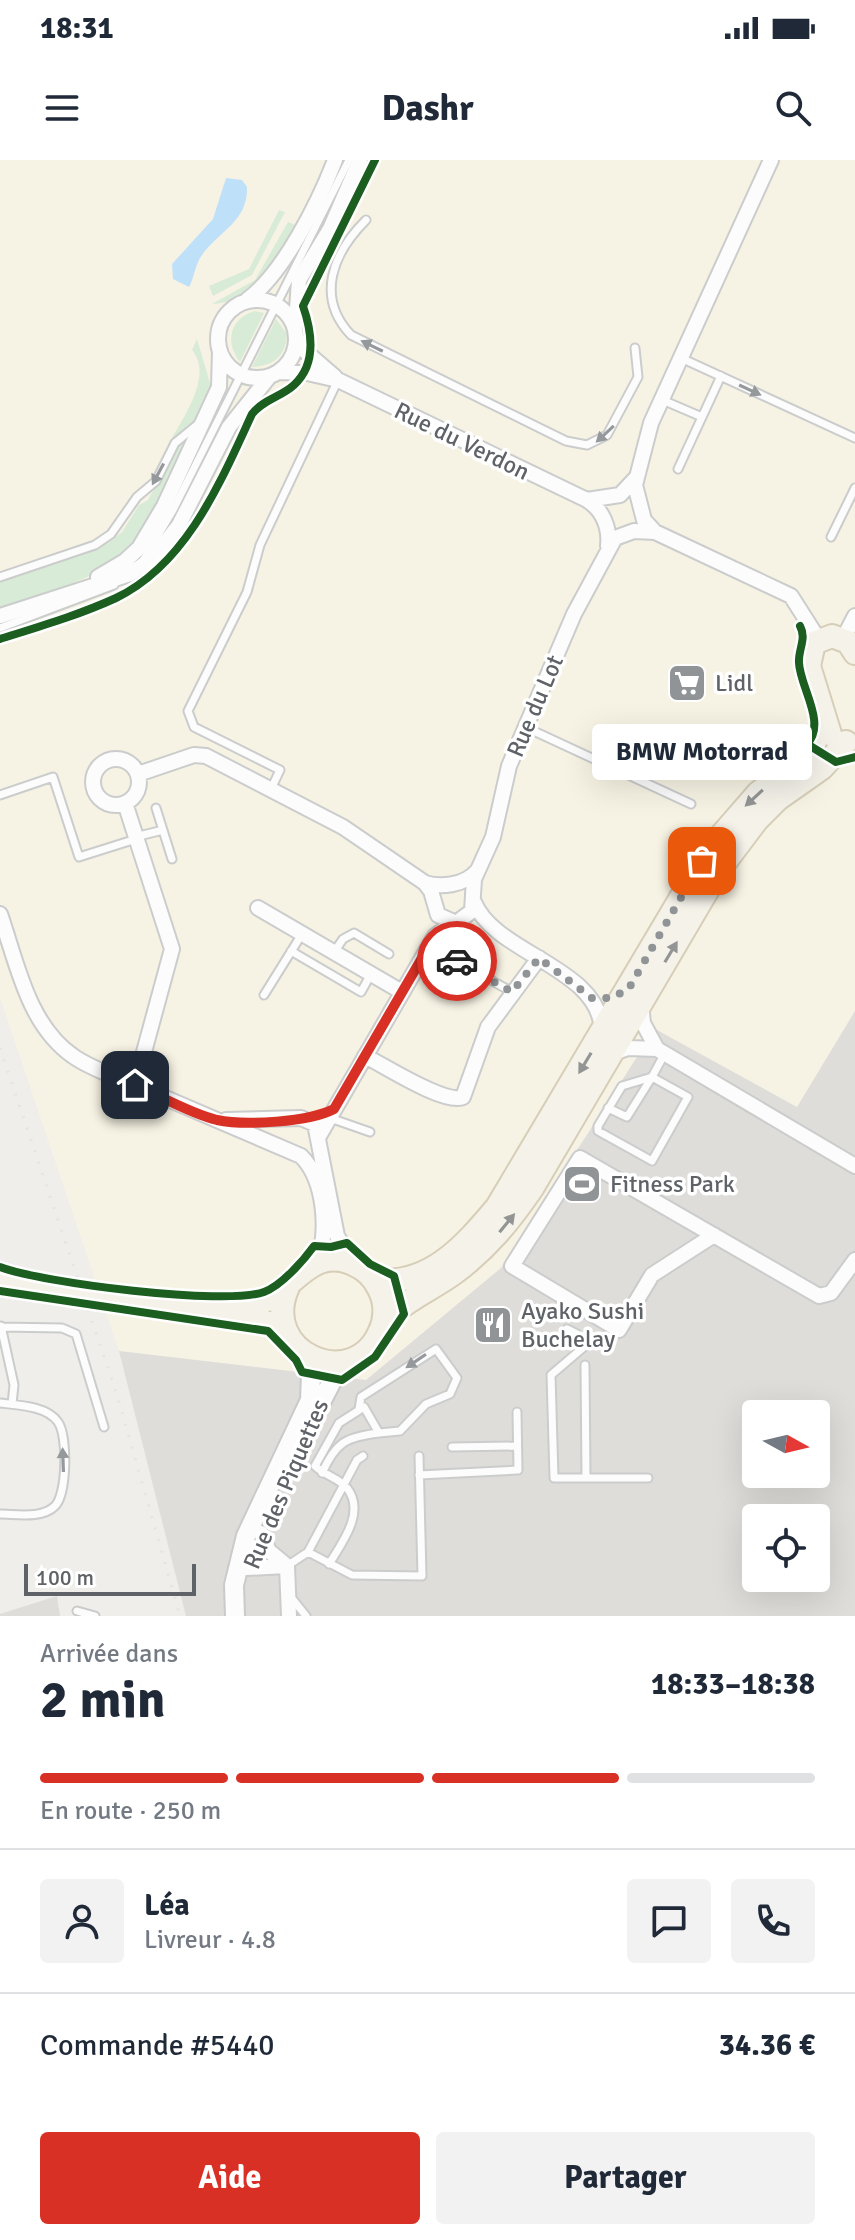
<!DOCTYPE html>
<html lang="fr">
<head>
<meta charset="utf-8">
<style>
	:root { --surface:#fff; --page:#f2f2f3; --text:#1f2937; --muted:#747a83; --line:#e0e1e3; --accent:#d93025 }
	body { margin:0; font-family:Signika,sans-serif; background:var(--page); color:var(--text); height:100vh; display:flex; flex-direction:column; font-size:30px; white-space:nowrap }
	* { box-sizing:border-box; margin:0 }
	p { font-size:26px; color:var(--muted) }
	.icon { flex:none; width:44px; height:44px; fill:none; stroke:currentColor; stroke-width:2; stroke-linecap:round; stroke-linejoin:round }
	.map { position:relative; height:1456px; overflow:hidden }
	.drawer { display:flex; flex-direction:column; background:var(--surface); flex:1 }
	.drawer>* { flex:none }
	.needle { width:52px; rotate:98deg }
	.tools { position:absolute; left:742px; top:1240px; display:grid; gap:16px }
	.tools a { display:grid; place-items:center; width:88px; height:88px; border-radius:8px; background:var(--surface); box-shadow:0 8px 32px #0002; font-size:40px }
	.scale { position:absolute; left:24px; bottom:20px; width:172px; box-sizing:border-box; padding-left:8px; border:4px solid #5f6368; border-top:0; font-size:22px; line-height:28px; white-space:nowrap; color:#5f6368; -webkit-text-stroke:6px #fff; paint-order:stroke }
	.pin { position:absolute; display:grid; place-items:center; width:68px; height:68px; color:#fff; margin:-34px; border-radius:16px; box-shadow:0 4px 12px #0006 }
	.courier { position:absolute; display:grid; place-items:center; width:80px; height:80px; margin:-40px; border:6px solid #d93025; border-radius:50%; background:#fff; color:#222; box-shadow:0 2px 10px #0007 }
	.bubble { position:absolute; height:56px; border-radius:8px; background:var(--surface); box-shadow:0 8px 32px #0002; font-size:26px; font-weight:700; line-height:56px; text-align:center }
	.head em { font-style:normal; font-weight:700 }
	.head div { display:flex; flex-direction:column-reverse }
	.head { display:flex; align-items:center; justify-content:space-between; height:136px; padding:0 40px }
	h1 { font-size:52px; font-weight:700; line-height:60px }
	.bar { display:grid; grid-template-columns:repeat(4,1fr); gap:12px 8px; align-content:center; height:96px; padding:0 40px }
	.bar i { height:10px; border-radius:6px; background:var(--line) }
	.bar .on { background:var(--accent) }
	.bar p { grid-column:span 4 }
	.line { display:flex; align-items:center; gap:20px; padding:0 40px; border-top:2px solid var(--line) }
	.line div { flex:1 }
	.round { display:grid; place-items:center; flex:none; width:84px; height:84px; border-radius:8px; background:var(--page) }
	.action { display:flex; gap:16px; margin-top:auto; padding:16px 40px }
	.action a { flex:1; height:92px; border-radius:8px; background:var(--accent); color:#fff; font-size:32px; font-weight:700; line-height:92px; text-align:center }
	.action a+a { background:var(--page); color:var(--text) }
	.status { display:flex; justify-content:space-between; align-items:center; height:56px; padding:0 40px; background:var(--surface); direction:ltr }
	.status svg { height:22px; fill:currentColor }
	header { display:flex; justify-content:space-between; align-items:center; height:104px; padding:0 40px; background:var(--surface); font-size:36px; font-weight:700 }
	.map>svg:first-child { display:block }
</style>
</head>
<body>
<div class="status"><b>18:31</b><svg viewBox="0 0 49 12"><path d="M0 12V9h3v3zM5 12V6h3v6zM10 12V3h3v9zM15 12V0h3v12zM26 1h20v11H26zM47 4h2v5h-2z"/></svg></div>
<header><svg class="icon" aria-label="menu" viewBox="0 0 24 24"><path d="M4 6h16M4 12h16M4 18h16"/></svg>Dashr<svg class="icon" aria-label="search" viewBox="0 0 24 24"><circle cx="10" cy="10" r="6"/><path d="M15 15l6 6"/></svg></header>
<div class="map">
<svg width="855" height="1456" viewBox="0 0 855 1456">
	<rect width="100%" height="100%" fill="#efeeea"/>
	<path fill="#f7f3e4" d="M 0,0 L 855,0 L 855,851 L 797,948 L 655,869 L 501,1108 L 366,1220 L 119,1191 L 0,837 Z"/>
	<path fill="#dfddda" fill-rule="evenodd" d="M 855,851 L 855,1456 L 186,1456 L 119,1191 L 366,1220 L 501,1108 L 655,869 L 797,947 ZM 756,1254 L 816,1254 L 816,1314 L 756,1314 ZM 756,1358 L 816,1358 L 816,1418 L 756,1418 Z
		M 57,1436 L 60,1456 L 0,1456 L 0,1454 Z"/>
	<path fill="#d8ebd6" d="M 279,50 L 285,52 L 252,115 L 213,136 L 209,126 L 249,109 Z
		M 288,62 L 298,66 C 278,98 256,142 212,144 L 255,120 Z
		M 255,151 L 264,153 L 240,202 C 224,182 230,158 255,151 Z
		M 276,159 L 287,174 C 286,196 274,206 252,207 Z
		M 197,179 L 210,223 L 215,227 L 195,261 L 168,285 C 182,259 214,216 192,190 Z
		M 199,268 C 183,300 156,370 130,391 C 94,421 43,433 0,448 L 0,420 L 109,382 L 122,372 L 139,345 L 148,340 L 177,287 Z"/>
	<path fill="#bfe0f9" d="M 226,18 L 242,20 L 247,27 C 248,63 217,71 200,98 C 195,106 194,118 189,127 L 173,119 L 172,104 L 213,59 Z"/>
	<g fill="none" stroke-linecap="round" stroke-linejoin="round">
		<g stroke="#cbcccc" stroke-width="11">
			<path id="lane" d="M 366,60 C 333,93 315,137 351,175 L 566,281 L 587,285 L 607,275 L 638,217 L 635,188
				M 681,198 L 855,278
				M 660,239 L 702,257
				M 678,309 L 721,216
				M 831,377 L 855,328
				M 144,399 L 173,350 L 349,0
				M 0,417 L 95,385 L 111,374 L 137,337 L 156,321 L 175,283 L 197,265
				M 0,468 L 114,425
				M 525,567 L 691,644
				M 271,629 L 280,610 L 194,567 L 188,551 L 247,432 L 260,385 L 338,220
				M 0,635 L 53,617 L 79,697 L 136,679
				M 156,648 L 172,699
				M 135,677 L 163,670
				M 430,786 L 512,832
				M 291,791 L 361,832 L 371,814
				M 334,792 L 343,779 L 354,773 L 389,794
				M 264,835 L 302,774
				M 652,917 L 622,926 L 598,966 L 598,971 L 652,1001 L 688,937 L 652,917 L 665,893
				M 608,948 L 627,957 L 652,917
				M 330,958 L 370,972
				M 1,1166 L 14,1225 L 12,1244
				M 1,1167 L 62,1168 L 76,1174 L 104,1267
				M 567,1169 L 577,1174 L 585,1186 L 551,1215 L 554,1318 L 648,1318
				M 585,1205 L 586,1318
				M 0,1243 C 18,1245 47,1246 58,1262 C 68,1276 67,1334 55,1346 C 42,1359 16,1354 0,1354
				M 359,1249 L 361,1237 L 436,1189 L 457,1218 L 450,1234 L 426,1244 L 400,1271 L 379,1273
				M 452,1287 L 517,1286
				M 322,1313 C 336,1282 346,1277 379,1273 L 364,1247 L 339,1263 L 315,1306 C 324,1315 340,1319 347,1328 C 366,1352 342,1383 329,1404
				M 419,1315 L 518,1310 L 517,1252
				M 308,1392 L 352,1415 L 422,1416 L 419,1296
				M 287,1406 L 308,1392 L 357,1300 L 363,1296
				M 290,1436 L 306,1456
				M 77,1451 L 95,1456"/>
		</g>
		<g stroke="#cbcccc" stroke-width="18">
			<path id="street" d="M 247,140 C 283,114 319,42 335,0
				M218 179a39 39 0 1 1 78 0a39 39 0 1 1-78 0Z
				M 296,164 L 299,120 L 330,69 L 360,0
				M 296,177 L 305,191 L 335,217
				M 279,212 L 307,213 L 338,220 L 587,340 C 603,350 610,368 608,386
				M 587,340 L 620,335 L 635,319
				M 655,372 L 644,360 L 635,325 L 651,263 L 771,0
				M 98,417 L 125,401 L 139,388 L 164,346 L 219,227 L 220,191
				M 0,456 L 130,414 L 153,398 L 179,365 L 229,267 L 269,217
				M 843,479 L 855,456
				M93 622a23 23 0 1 1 46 0a23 23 0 1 1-46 0Z
				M 138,614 L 194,595 L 206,596 L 343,667 L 425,723 L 431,731 L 438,755 L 456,763 L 472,751 L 474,719 L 493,677 L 509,606 L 574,454 L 615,378 L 634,371 L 655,372 L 791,436 L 819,480
				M 125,643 L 172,789 L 135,925 L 301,996 C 325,1020 329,1072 317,1102
				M 425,723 C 441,728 465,725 477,711
				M 474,742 C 495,794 599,807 602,870
				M 258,748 L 402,832
				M 0,754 C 17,803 28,865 73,896 C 91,909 115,916 135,925
				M 657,889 L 855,1006
				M 611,894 L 628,888 L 657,889 L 643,863 L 641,844
				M 365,896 C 385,906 445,945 463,937 L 488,867 L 539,798
				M 226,960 L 301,958 L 315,964 L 337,1076 L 354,1104
				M 319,976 L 435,776 L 453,763
				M 714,1075 L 652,1115 L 619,1170 L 512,1106 L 580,998 L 819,1136 L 831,1133 L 855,1100
				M 261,1373 L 269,1391 L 287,1406 L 289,1456
				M 241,1395 L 247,1408 L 287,1406"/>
		</g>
		<g stroke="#cacacb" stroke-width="22">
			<path id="secondary" d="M 314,1256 L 333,1219 L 350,1199
				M 235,1456 L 234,1425 L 246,1376 L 310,1240 L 311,1214 L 301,1191"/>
		</g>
		<g stroke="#d7ceb8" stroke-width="26">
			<path id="primary" d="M 830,574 L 809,506 L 814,483 L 832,476 L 848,482 L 855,493
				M 374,1120 C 429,1127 464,1086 497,1047 L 711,687 L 758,633 L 810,593 L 824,562
				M 0,1121 L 50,1130
				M 112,1138 C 156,1143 203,1151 247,1146 C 290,1142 306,1083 353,1104 C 365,1109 374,1118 379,1129 C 386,1142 386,1158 380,1171 C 354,1234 258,1193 288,1127
				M 227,1155 L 269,1163 L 287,1173
				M 383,1164 C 403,1141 429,1131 453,1114 C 486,1090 510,1061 533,1027 L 720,709 L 757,660 L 778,639 L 822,608 L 846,582"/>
		</g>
		<use href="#lane" stroke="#fdfcfc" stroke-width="7"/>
		<use href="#street" stroke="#fdfcfc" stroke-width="14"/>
		<use href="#secondary" stroke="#fdfcfc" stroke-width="18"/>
		<use href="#primary" stroke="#f4f2e9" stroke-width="22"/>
		<path stroke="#e4e4e4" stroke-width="3" stroke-dasharray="2 10" stroke-linecap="butt" d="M 0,888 L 118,1238 L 180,1456"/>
		<g stroke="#d7ceb8" stroke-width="26" stroke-linecap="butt">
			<path id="primary-bridge" d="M 50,1130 L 112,1138"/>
		</g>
		<use href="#primary-bridge" stroke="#f4f2e9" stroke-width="22"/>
		<g stroke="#fff" stroke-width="13">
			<path id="cycleway" d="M 800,466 C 807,479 798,489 799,503 C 800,527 827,563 807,584 L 836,602 L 855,597
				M 0,479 C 38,467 79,455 116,438 C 187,404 221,321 252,254 C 264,239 281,237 294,225 C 317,204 312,172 303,146 L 375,0
				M 0,1107 C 42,1123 225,1146 264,1132 C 281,1126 304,1100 314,1086 L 331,1087 L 347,1083 L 370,1104 L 394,1116 L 404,1154 L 375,1197 L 342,1220 L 302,1212 L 296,1200 L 268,1171 L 0,1131"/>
		</g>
		<use href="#cycleway" stroke="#1b5e20" stroke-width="8"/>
	</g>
	<defs><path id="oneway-solid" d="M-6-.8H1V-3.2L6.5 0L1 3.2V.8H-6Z" transform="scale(2)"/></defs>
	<g fill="#96999c">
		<use href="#oneway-solid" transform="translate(372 186) rotate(-154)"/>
		<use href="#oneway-solid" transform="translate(750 230) rotate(25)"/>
		<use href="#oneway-solid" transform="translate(605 274) rotate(137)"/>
		<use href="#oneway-solid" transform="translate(158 314) rotate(118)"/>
		<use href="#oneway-solid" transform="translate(416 1201) rotate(146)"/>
		<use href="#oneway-solid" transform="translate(63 1300) rotate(-92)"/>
	</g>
	<g fill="#939595">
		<use href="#oneway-solid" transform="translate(754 638) rotate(137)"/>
		<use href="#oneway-solid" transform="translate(671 792) rotate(-59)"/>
		<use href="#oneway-solid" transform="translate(585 903) rotate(121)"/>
		<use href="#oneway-solid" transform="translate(507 1063) rotate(-51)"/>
	</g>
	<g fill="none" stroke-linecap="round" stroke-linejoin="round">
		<path stroke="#919496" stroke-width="8" stroke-dasharray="0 14.4" d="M 457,801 L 512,832 L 539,798 L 592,838 L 609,838 L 628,830 L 702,701"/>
		<path stroke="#d93025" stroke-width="10" d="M 135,925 C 161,936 189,953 217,960 C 245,966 309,962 334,949 L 429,786 L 457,801"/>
	</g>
	<defs>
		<g id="supermarket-square" transform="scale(2)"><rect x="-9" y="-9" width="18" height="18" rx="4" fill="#919496" stroke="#fff"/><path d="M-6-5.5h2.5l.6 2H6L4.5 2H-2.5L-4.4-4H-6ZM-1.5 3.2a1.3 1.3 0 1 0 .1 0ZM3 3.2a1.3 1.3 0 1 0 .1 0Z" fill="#fff"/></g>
		<g id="stadium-square" transform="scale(2)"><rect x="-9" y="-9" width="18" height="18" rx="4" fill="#919496" stroke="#fff"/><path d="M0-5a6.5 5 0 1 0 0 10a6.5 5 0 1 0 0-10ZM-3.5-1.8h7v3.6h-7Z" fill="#fff"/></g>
		<g id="restaurant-square" transform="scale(2)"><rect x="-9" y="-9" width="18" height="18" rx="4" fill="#919496" stroke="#fff"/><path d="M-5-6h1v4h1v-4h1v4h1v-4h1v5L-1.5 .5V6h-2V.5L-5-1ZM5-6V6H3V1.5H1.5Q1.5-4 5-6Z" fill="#fff"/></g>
	</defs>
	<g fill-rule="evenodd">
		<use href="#supermarket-square" x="687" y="523"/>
		<use href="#stadium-square" x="582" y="1024"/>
		<use href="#restaurant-square" x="493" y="1165"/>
	</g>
	<g text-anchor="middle" stroke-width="7" stroke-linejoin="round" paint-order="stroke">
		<g font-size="24" fill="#5f6368" stroke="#fff">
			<text transform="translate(462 281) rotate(26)" y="8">Rue du Verdon</text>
			<text transform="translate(535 546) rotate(-67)" y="8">Rue du Lot</text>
			<text transform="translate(286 1324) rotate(-67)" y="8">Rue des Piquettes</text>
		</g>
		<g font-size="24" fill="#5f6368" stroke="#fff" text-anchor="start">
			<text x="715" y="531">Lidl</text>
			<text x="610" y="1032">Fitness Park</text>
			<text x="521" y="1159">Ayako Sushi<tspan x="521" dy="28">Buchelay</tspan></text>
		</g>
	</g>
</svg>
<div class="tools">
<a><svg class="needle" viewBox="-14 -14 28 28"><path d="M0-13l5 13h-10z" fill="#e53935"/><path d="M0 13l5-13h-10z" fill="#747a83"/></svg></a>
<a><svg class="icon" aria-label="locate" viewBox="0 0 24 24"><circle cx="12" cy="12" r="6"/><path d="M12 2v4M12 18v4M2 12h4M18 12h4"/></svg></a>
</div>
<div class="scale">100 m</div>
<div class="pin" style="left:702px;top:701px;background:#ea580c"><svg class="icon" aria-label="bag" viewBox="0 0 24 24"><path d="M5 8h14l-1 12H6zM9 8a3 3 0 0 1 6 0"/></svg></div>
<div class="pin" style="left:135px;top:925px;background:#1f2937"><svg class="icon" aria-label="home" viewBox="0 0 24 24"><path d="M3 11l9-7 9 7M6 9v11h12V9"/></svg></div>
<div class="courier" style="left:457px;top:801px"><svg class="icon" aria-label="car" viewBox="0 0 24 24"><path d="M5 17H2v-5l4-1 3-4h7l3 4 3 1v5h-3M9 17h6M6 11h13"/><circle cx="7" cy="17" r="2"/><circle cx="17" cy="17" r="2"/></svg></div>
<div class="bubble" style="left:592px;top:564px;width:220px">BMW Motorrad</div>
</div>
<section class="drawer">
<div class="head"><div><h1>2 min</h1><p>Arrivée dans</p></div><em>18:33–18:38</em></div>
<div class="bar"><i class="on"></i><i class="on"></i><i class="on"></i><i></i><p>En route · 250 m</p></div>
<div class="line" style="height:144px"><a class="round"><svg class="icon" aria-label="person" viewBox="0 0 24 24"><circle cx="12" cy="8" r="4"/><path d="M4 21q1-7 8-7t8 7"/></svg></a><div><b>Léa</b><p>Livreur · 4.8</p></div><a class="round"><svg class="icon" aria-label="chat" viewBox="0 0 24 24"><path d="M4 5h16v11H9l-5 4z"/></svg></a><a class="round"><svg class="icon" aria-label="phone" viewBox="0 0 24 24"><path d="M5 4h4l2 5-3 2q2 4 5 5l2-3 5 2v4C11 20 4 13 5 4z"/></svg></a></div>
<div class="line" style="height:104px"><div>Commande #5440</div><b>34.36 €</b></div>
<div class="action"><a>Aide</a><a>Partager</a></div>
</section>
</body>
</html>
